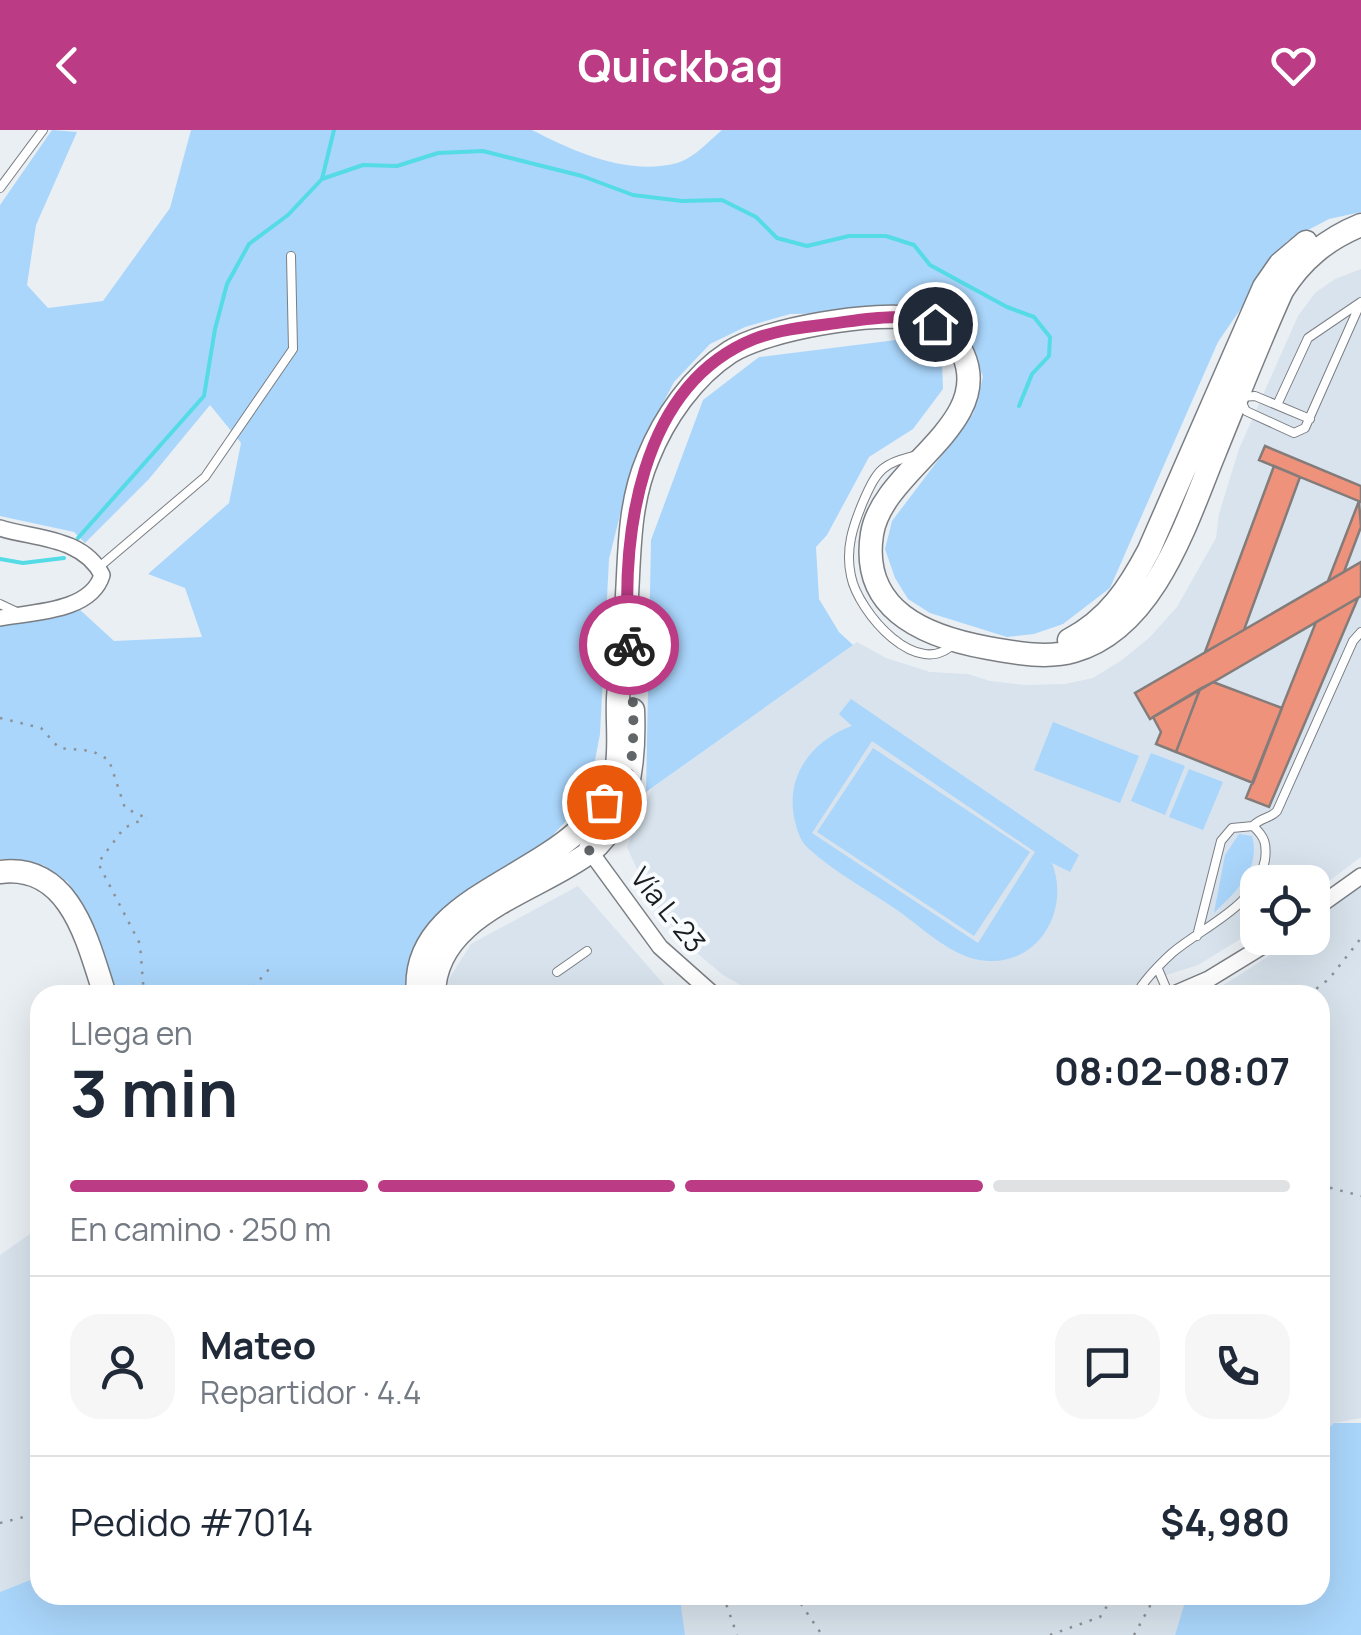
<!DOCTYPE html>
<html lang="es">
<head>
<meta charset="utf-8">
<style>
	:root { --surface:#fff; --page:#f6f6f7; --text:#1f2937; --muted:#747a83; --line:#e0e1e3; --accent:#bb3b85 }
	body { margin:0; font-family:Manrope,sans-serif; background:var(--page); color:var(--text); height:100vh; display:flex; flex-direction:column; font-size:38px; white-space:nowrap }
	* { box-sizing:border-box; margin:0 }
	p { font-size:32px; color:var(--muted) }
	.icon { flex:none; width:55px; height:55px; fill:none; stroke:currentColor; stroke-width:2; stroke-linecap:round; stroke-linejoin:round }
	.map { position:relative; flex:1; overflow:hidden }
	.drawer { position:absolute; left:30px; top:855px; width:1300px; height:620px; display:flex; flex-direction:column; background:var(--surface); border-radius:30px; box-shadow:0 10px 40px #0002 }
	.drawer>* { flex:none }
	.controls { position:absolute; left:1240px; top:735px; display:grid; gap:20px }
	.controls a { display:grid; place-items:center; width:90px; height:90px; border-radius:20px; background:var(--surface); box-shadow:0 10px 40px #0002; font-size:50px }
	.pin { position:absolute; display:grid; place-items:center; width:85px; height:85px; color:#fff; margin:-42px; border:5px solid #fff; border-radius:50%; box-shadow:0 2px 10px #0007 }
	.courier { position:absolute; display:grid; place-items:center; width:100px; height:100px; margin:-50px; border:8px solid #bb3b85; border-radius:50%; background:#fff; color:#222; box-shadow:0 2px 12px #0007 }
	.head em { font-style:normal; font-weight:700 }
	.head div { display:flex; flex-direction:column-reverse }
	.head { display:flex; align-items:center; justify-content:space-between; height:170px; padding:0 40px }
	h1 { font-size:65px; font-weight:700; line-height:75px }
	.bar { display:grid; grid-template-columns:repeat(4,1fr); gap:15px 10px; align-content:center; height:120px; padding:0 40px }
	.bar i { height:12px; border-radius:8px; background:var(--line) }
	.bar .active { background:var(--accent) }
	.bar p { grid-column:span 4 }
	.line { display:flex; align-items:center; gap:25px; padding:0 40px; border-top:2px solid var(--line) }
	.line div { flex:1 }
	.round { display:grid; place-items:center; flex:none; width:105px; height:105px; border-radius:30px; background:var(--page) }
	header { display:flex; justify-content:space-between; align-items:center; height:130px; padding:0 40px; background:var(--accent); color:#fff; font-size:45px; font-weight:700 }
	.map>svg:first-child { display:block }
</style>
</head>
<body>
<header><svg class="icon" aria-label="back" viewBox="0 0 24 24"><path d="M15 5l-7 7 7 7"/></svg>Quickbag<svg class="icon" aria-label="heart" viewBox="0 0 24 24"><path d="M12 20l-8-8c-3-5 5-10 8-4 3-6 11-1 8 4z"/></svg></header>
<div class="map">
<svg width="1361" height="1505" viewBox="0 0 1361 1505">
	<rect width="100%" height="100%" fill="#eaeff4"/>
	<path fill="#d8e3ed" d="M 1361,139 L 1361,727 L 1313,763 L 1312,752 L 1258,752 L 1257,799 L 1198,835 L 1104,865 L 758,865 L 723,845 L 685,813 L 650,768 L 627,717 L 652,658 L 857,512 L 886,528 L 930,542 L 968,544 L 990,551 L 1025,555 L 1065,554 L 1093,548 L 1122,530 L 1149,508 L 1177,477 L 1216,408 L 1219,384 L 1239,319 L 1298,186 L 1315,163 L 1335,149 Z
		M 578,756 L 673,865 L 451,865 L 447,852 L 471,814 Z
		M 1361,757 L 1361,1288 L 1334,1293 L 1320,1306 L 1320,865 L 1208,865 L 1297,808 L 1312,808 L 1313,795 L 1347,763 Z
		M 40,1097 L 40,1446 L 0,1462 L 0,1125 Z
		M 683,1465 L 1187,1465 L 1175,1505 L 685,1505 L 681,1476 Z"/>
	<path fill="#aad6fb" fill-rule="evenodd" d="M 52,0 L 77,2 L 36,95 L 27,155 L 48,178 L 103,171 L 170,78 L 191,0 L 532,0 C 575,22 628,46 677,33 C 693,29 710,10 722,0 L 1361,0 L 1361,82 L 1329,89 L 1287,111 L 1218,212 L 1110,458 L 1063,494 L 1034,504 L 1007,507 L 930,483 L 908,469 L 895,448 L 885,419 L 892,391 L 973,284 L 983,247 L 972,217 L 959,197 L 921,181 L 790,184 L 745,197 L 710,214 L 674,252 L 634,329 L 609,429 L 600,604 L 588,667 L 530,730 L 424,807 L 406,849 L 404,865 L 115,865 L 68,752 L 43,735 L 0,729 L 0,494 L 78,478 L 114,511 L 202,507 L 185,458 L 148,444 L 229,373 L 241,313 L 210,275 L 149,349 L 85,413 L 74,402 L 0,386 L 0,75 Z
		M 912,208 L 942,232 L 943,259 L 913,299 L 869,327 L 827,405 L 816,417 L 819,469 L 839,502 L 853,515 L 646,662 L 651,410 L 703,270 L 759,227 Z
		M 851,569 L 1079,725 L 1070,742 L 1052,733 C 1072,784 1033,843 975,829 C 948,823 920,796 897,780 C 868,760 834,742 808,718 C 801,712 797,701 795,691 C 784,647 812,610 852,596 L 839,584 ZM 872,611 L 1035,722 L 978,813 L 812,703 Z
		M 1053,592 L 1139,626 L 1120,673 L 1034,640 Z
		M 873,618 L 1030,722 L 974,806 L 817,702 Z
		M 1151,623 L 1185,636 L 1165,685 L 1131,671 Z
		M 1189,639 L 1223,652 L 1203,700 L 1169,687 Z
		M 1239,704 L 1252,706 C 1261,740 1236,761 1214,783 L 1225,725 Z
		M 1334,1293 L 1361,1293 L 1361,1505 L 1175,1505 L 1187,1465 L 1320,1465 L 1320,1306 Z
		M 40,1446 L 40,1465 L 683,1465 L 681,1476 L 685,1505 L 0,1505 L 0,1462 Z"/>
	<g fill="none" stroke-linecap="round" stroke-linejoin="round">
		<path stroke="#54dbe5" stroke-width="4" d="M 322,49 L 363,35 L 397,36 L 438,23 L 483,21 L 582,46 L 633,65 L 682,71 L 722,70 L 756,87 L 777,108 L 807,116 L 849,106 L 886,106 L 914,115 L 930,135 L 1007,177 L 1034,187 L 1050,207 L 1049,226 L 1032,244 L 1019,276
			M 78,408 L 204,266 L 215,199 L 227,154 L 249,114 L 288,85 L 322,49 L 334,0
			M 0,429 L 23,433 L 64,428"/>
	</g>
	<path fill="#ee927b" stroke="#837c7a" stroke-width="2.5" d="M 1265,316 L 1361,356 L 1361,372 L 1259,330 Z
		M 1274,336 L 1300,347 L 1244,500 L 1205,522 Z
		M 1359,371 L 1361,397 L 1344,442 L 1328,451 Z
		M 1361,432 L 1361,466 L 1150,589 L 1135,563 Z
		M 1358,468 L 1269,677 L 1246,668 L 1316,492 Z
		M 1213,552 L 1282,578 L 1253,653 L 1176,622 L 1200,559 Z
		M 1200,559 L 1176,622 L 1156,614 L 1161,602 L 1153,587 Z"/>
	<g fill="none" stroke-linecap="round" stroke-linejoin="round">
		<g stroke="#7a7e83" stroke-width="10">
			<path id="lane" d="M 0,58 L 43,0
				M 1241,267 L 1255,266 L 1310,289
				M 1241,271 L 1246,281 L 1294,303 L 1305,298 L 1361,172
				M 1277,275 L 1308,208 L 1361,172
				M 917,325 C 882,334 878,338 863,372 C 853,396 845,419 851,446 C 858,482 919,553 955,512
				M 98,438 L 205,347 L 293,219 L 291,126
				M 0,474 L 17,482
				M 1253,696 C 1261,687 1270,689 1277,681 L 1353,511 L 1361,502
				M 1158,839 L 1169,865
				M 557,842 L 587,821
				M 1136,865 C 1144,850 1159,835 1172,823 C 1205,795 1256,777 1265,730 C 1267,714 1265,707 1253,696 L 1232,698 L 1221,711 L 1197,806"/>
		</g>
		<g stroke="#7a7e83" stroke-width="18">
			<path id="street" d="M 0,398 C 35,409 83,407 102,445 C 91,482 32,482 0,488
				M 587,717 L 660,817 L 714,865
				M 1312,781 L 1361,746
				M 1172,865 L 1209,849 L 1276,808"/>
		</g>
		<g stroke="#7a7e83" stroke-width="25">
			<path id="secondary" d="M 1069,510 C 1108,490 1129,458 1149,420 L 1264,157 L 1280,134 L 1306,112
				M 0,742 C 71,733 88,813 105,865
				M 418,865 C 406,750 599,748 617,635 C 620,613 617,590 618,568 C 620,539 624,510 626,481 C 630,429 627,377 648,328 C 664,288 693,246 730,222 C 766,199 876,180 919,189 C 938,193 955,206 963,224 C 995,295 882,339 872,404 C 860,481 927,507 988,518 C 1016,523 1047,529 1074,521 C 1155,498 1187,390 1215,322 C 1237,268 1258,214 1282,161 C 1302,129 1327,109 1361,95
				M 434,865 C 434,784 537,762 590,722 C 631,690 635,627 633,580"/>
		</g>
		<path stroke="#8d9195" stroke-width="2.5" stroke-dasharray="2.5 8" stroke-linecap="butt" d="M 0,588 L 41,598 L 59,618 L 92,621 L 109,630 L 125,678 L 144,687
			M 144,865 L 140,814 L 98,733 L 124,698 L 146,688
			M 246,865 L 271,837
			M 1308,865 L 1329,849 L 1361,808
			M 1320,1055 L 1361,1066
			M 0,1393 L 40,1383
			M 723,1465 L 737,1505
			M 795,1465 L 822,1505
			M 1050,1505 L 1100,1487 L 1114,1465
			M 1134,1505 L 1156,1465"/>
		<use href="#lane" stroke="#fff" stroke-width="8"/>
		<use href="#street" stroke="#fff" stroke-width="15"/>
		<use href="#secondary" stroke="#fff" stroke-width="22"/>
	</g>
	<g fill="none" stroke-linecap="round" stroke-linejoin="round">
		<path stroke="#636669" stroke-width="10" stroke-dasharray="0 18" d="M 604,672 C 592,687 580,703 590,722 C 645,662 634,589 629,515"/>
		<path stroke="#bb3b85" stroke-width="12" d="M 629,515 C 621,408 638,256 754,209 C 778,200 804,197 829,194 C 863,190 902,181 935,194"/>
	</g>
	<g text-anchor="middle" stroke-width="8" stroke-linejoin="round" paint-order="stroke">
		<g font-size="28" fill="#1a1c1e" stroke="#f9fcff">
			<text transform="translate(668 780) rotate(51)" y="10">Vía L-23</text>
		</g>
	</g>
</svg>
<div class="controls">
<a><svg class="icon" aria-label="locate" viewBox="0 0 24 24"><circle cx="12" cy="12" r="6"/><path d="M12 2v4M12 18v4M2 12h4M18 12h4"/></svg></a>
</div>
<div class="pin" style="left:604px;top:672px;background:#ea580c"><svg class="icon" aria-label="bag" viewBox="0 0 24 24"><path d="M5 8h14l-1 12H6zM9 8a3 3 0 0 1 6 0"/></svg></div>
<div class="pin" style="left:935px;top:194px;background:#1f2937"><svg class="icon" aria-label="home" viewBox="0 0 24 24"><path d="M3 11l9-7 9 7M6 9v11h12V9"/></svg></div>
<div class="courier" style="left:629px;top:515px"><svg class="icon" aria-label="bike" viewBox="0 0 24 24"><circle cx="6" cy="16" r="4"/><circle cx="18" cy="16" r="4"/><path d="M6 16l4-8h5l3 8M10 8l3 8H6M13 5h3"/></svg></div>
<section class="drawer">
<div class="head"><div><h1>3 min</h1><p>Llega en</p></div><em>08:02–08:07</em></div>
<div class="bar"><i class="active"></i><i class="active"></i><i class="active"></i><i></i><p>En camino · 250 m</p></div>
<div class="line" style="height:180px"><a class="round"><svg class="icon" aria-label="person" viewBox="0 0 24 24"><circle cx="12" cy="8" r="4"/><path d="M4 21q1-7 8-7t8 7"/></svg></a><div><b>Mateo</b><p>Repartidor · 4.4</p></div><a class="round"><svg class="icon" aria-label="chat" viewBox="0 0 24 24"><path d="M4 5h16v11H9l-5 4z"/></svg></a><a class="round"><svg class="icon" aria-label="phone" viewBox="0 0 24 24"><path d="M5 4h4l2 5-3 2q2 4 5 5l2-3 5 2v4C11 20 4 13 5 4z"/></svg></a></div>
<div class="line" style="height:130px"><div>Pedido #7014</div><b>$4,980</b></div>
</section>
</div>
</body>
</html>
